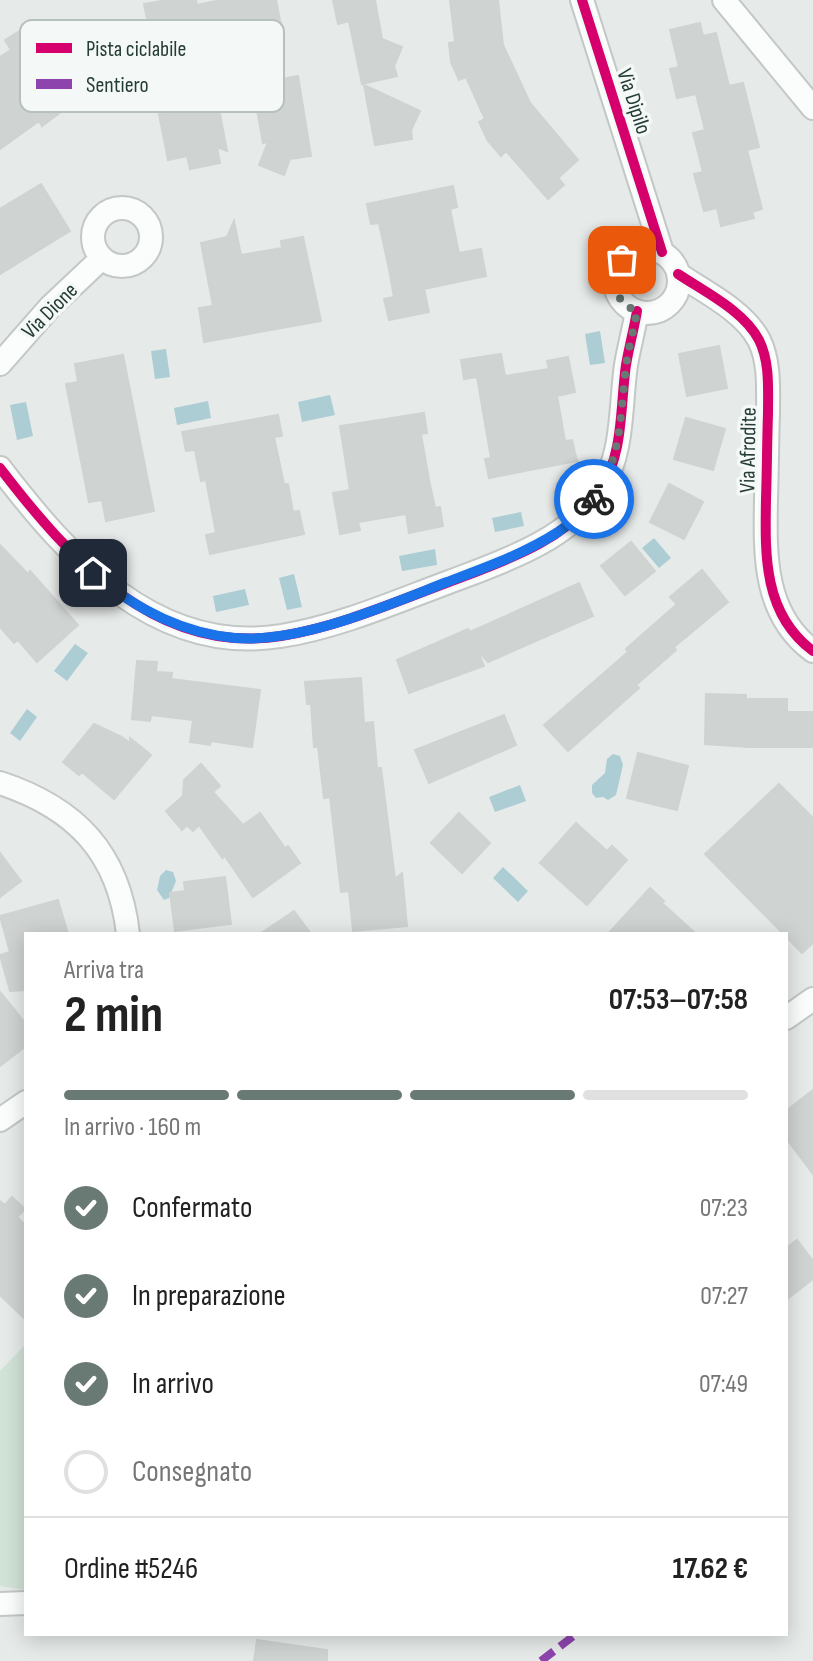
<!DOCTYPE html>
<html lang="it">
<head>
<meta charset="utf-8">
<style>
	:root { --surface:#fff; --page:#f2f2f2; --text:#222; --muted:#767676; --line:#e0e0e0; --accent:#697974 }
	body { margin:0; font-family:"Sofia Sans Condensed",sans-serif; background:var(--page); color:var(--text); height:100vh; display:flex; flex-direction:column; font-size:30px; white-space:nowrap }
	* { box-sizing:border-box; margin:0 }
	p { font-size:26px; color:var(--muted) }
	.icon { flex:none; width:44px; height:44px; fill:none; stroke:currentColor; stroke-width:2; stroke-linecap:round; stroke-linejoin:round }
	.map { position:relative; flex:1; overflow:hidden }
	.details { position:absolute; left:24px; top:932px; width:764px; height:704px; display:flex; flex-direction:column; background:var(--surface); border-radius:0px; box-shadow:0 4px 20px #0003 }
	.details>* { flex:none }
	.pin { position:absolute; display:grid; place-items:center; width:68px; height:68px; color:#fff; margin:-34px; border-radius:16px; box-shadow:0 4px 12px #0006 }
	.courier { position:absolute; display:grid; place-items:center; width:80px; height:80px; margin:-40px; border:6px solid #1a73e8; border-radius:50%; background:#fff; color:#222; box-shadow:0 2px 10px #0007 }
	.summary em { font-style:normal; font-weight:700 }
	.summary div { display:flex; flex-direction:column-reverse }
	.summary { display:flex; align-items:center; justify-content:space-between; height:136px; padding:0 40px }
	h1 { font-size:52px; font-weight:700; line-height:60px }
	.bar { display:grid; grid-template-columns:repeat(4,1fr); gap:12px 8px; align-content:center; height:96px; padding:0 40px }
	.bar i { height:10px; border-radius:6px; background:var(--line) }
	.bar .active { background:var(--accent) }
	.bar p { grid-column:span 4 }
	.line { display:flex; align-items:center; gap:20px; padding:0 40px; border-top:2px solid var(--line) }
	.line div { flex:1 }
	ol { padding:0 40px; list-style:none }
	li { display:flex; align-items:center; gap:24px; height:88px }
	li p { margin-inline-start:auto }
	li .icon { padding:8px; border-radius:50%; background:var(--accent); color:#fff; stroke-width:4 }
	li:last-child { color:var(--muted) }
	li i { width:44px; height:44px; border:4px solid var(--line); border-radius:50% }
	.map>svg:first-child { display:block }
</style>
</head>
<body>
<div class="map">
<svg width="813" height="1661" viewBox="0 0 813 1661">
	<rect width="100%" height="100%" fill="#e6eae8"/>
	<path fill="#d1e2d6" d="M 26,1344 L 26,1590 L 0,1586 L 0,1371 Z"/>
	<path fill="#accdd4" d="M 600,331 L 605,363 L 590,365 L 585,334 Z
		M 166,349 L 170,377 L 155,379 L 151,351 Z
		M 330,395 L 335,415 L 302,422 L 298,402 Z
		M 208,401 L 211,418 L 177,425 L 174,408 Z
		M 26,402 L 33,436 L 17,440 L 10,405 Z
		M 521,512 L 524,526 L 495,532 L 492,518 Z
		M 654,538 L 671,558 L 659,568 L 642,548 Z
		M 435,549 L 437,565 L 402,571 L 399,556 Z
		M 294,574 L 302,607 L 287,610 L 279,578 Z
		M 245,589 L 249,605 L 216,612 L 213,596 Z
		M 75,644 L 88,653 L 67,681 L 54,671 Z
		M 27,709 L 37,717 L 20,741 L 10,733 Z
		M 613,754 L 620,756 L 623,765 L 616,795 L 608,800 L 603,797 L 596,798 L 592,793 L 592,785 L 605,773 L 607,759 Z
		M 520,785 L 526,801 L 495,812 L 489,797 Z
		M 503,867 L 528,891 L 518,902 L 493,878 Z
		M 166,870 L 173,872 L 176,881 L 169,898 L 164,900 L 157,890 L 160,876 Z"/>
	<path fill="#cfd3d1" stroke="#cfd3d1" stroke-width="2" d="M 167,0 L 196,0 L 197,5 L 221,0 L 276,0 L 283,36 L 239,44 L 236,31 L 201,38 L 205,60 L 157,69 L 144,4 Z
		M 333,0 L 375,0 L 382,39 L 402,47 L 394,66 L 397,76 L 362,84 L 349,21 L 338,24 Z
		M 450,0 L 498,0 L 503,45 L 530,103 L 578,160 L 558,178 L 564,185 L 548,199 L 506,151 L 501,156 L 488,141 L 479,122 L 485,119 L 466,77 L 459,80 L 451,62 L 449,43 L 455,42 Z
		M 700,23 L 703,36 L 716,33 L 729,86 L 743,83 L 759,147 L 747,150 L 762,209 L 752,212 L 754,218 L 721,226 L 717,208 L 704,211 L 694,174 L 703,172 L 693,133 L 705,130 L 696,94 L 677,98 L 670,69 L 679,67 L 670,30 Z
		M 26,27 L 77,100 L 42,126 L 39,121 L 0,149 L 0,57 L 11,50 L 5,40 Z
		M 298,76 L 311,156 L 290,159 L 284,175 L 259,165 L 268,142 L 263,143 L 254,93 L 262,83 Z
		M 364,85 L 420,111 L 411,130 L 412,139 L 375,145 Z
		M 216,93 L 227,151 L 217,147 L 220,163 L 190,169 L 187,156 L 168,160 L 157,104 Z
		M 41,184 L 70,231 L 0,274 L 0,209 Z
		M 453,186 L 457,207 L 450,209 L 459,253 L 481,249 L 486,276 L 424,289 L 429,312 L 389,320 L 384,299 L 394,297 L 389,269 L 379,223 L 371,224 L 367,204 Z
		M 234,221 L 241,255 L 282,248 L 281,241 L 303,237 L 321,321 L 204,342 L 199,308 L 213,306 L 201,243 L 227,237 Z
		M 719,346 L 727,388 L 687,396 L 679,354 Z
		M 501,354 L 505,376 L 549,369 L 547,361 L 568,357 L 575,392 L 557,396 L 565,441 L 572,440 L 577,461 L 489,478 L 485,459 L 491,458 L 477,377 L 464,379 L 461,360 Z
		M 123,355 L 154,511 L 106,521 L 102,500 L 89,502 L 66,384 L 78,382 L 75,364 Z
		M 424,413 L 427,433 L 421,434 L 429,480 L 435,508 L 440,507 L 443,526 L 409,533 L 406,514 L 358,522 L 360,530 L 340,534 L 333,493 L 350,490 L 340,426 Z
		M 278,415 L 282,436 L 274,437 L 284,484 L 288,484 L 293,512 L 299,511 L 304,534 L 210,554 L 206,535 L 216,533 L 206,480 L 201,481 L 195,450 L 186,451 L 182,432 Z
		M 686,418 L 725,429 L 713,470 L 674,459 Z
		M 669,484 L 703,502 L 684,539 L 650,522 Z
		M 631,542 L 655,571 L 625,595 L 601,566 Z
		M 0,545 L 28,574 L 30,571 L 78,625 L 37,662 L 18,640 L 14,643 L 0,627 Z
		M 702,570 L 728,602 L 674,647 L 676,650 L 636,685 L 639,688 L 568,751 L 544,725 L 628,652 L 626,649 L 677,604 L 670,597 Z
		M 579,583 L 593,616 L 488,662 L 477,650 L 484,666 L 409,693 L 397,660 L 468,629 L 470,632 Z
		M 137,661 L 157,662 L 156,672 L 172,673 L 171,679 L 260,690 L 252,747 L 211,741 L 210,745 L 190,742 L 193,720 L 151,715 L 150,721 L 132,719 Z
		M 361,678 L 364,723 L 373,722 L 377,768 L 381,768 L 395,879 L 402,873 L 407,926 L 353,931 L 349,891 L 341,892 L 330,797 L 324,798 L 318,747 L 314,747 L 311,704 L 307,704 L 305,682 Z
		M 706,694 L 746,695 L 746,699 L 787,699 L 787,712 L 813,712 L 813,747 L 749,747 L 705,744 Z
		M 504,715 L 516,745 L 429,783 L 415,750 Z
		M 94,724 L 122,737 L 130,743 L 130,738 L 151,755 L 114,799 L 82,772 L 79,775 L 63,762 Z
		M 638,753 L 688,766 L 677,810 L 627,798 Z
		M 201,764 L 220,786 L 213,792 L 243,825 L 260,813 L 285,848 L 288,846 L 300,863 L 253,897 L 222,852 L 223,859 L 199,825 L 193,831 L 187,825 L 182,830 L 166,811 L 183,796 L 184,780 Z
		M 779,784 L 813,818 L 813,943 L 802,953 L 705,854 Z
		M 459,813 L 490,843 L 462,873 L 431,843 Z
		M 576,823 L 607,851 L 612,846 L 627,860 L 587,905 L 540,863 Z
		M 0,853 L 21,881 L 0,897 Z
		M 225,877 L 231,924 L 175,931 L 170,893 L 185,891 L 184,882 Z
		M 650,888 L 664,901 L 662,903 L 696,934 L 608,934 Z
		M 58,900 L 68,934 L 26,934 L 26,990 L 10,991 L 0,955 L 10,952 L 0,916 Z
		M 294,911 L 311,934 L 260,934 Z
		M 0,992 L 26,1024 L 26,1046 L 0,1066 Z
		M 813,1090 L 813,1174 L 786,1138 L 786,1111 Z
		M 12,1197 L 25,1209 L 17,1217 L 26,1226 L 26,1320 L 0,1295 L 0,1201 L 5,1205 Z
		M 797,1240 L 813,1261 L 813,1279 L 786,1300 L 786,1248 Z
		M 257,1640 L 327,1650 L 327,1661 L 254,1661 Z"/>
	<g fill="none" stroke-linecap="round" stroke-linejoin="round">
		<g stroke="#c3c7c5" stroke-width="26">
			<path id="minor" d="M 582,0 L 662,252
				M 724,0 L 813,108
				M93 237a29 29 0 1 1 58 0a29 29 0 1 1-58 0Z
				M615 281a32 32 0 1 1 64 0a32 32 0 1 1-64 0Z
				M 678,274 C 705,292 744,311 759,340 C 770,362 768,389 768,413 C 767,442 767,470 766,499 C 765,554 763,614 813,651
				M 0,364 L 50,307 L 102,258
				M 0,468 C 69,558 156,656 281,636 C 338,627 395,602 449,582 C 502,562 570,540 601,489 C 624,452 620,406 626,365 C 629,347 634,329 637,311
				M 0,783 C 76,808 119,853 128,934
				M 786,1018 L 813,999
				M 0,1120 L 26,1102
				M 0,1604 L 26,1603"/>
		</g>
		<use href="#minor" stroke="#fbfcfc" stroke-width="22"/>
		<path stroke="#8e44ad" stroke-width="8" stroke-dasharray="16 8" stroke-linecap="butt" d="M 541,1661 L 576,1634"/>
		<g stroke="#f4f9f7" stroke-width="15">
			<path id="cycleway" d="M 582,0 L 662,252
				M 678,274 C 705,292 744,311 759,340 C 770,362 768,389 768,413 C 767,442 767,470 766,499 C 765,554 763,614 813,651
				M 0,468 C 69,558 156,656 281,636 C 338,627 395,602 449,582 C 502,562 570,540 601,489 C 624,452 620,406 626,365 C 629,347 634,329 637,311"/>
		</g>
		<use href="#cycleway" stroke="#d6006c" stroke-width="10"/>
	</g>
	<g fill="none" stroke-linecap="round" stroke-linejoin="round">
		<path stroke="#697974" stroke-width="8" stroke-dasharray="0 14.4" d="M 594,499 C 622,460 620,413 626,367 C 628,348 634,330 637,311 C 614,303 610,280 622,260"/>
		<path stroke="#1a73e8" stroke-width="10" d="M 93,573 C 134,608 180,633 235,638 C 302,643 385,606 447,582 C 484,568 524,554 558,532 C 571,523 584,512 594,499"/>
	</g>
	<g text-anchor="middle" stroke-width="7" stroke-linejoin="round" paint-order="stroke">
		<g font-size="22" fill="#263c36" stroke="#f4f9f7">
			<text transform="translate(635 101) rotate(72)" y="8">Via Dipilo</text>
			<text transform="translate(49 310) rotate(-45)" y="8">Via Dione</text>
			<text transform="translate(747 450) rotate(-89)" y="8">Via Afrodite</text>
		</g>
	</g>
	<rect x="20" y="20" width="264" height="92" rx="12" fill="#f4f9f7" stroke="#b6c0bd" stroke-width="2"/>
	<rect x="36" y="43" width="36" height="10" fill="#d6006c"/>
	<rect x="36" y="79" width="36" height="10" fill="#8e44ad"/>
	<g font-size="22" fill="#263c36">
		<text x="86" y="56">Pista ciclabile</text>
		<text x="86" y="92">Sentiero</text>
	</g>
</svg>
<div class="pin" style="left:622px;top:260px;background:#ea580c"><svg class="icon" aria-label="bag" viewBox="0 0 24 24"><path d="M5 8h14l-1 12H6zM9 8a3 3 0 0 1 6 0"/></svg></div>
<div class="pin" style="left:93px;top:573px;background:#1f2937"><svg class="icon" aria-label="home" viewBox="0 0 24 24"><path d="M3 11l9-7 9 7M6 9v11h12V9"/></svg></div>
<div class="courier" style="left:594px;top:499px"><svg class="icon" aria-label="bike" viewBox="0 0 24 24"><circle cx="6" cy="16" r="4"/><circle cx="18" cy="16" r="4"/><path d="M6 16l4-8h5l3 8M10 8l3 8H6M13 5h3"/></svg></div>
<section class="details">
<div class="summary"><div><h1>2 min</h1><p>Arriva tra</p></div><em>07:53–07:58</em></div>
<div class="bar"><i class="active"></i><i class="active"></i><i class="active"></i><i></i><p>In arrivo · 160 m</p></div>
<ol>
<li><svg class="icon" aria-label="check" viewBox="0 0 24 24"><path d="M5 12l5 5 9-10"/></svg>Confermato<p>07:23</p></li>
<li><svg class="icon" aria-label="check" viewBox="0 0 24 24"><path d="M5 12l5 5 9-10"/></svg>In preparazione<p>07:27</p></li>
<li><svg class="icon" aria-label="check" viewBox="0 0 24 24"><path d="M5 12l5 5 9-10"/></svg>In arrivo<p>07:49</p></li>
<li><i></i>Consegnato</li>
</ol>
<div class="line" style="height:104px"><div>Ordine #5246</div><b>17.62 €</b></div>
</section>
</div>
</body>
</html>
